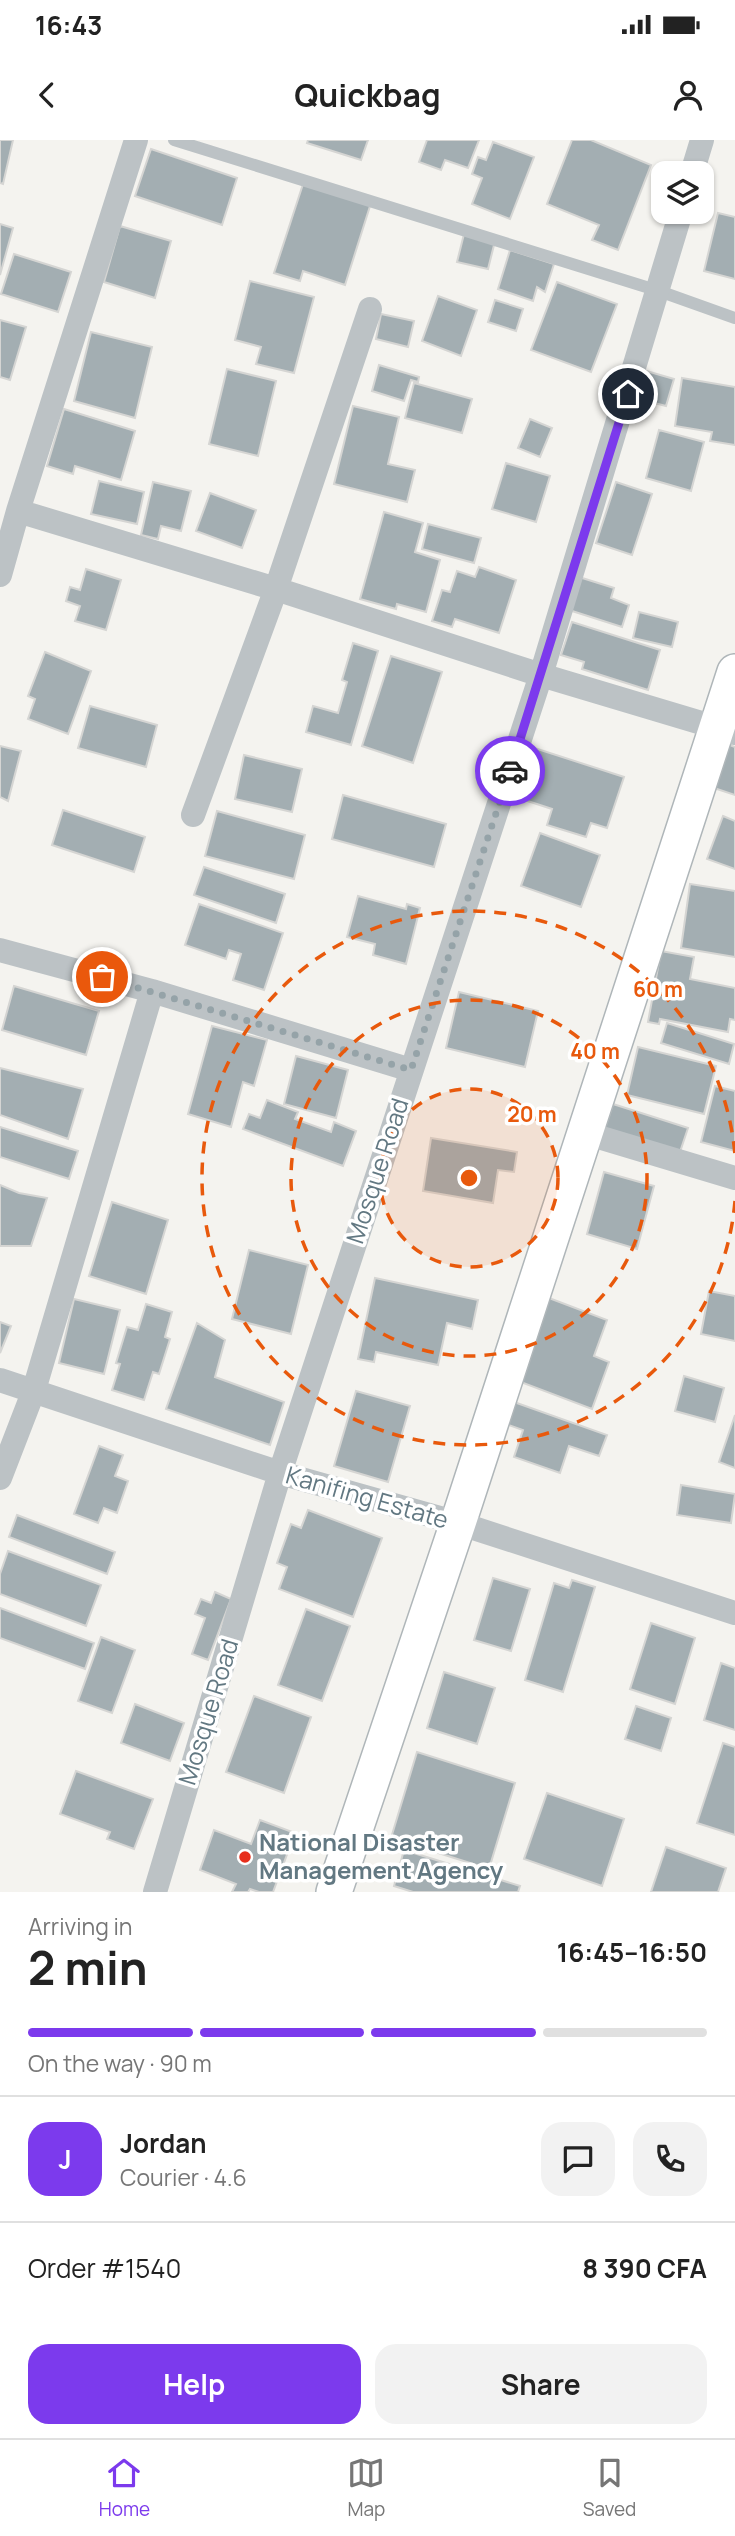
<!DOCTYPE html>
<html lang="en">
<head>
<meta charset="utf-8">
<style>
	:root { --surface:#fff; --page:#f2f2f2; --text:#222; --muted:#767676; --line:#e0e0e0; --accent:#7c3aed }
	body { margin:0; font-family:Manrope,sans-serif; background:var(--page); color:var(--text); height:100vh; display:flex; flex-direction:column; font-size:26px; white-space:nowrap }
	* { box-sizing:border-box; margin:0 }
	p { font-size:23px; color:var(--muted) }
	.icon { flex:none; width:38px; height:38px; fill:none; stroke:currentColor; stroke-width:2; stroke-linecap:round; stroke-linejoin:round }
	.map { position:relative; height:1752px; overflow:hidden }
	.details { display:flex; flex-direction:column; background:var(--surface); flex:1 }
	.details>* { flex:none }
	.tools { position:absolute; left:651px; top:21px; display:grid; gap:14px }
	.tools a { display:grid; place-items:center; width:63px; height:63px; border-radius:14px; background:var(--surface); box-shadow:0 2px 5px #0004; font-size:35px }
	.pin { position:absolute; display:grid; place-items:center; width:60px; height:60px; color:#fff; margin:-30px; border:4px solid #fff; border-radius:50%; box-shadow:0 2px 7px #0007 }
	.courier { position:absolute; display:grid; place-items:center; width:70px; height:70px; margin:-35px; border:5px solid #7c3aed; border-radius:50%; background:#fff; color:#222; box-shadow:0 2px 9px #0007 }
	.headline em { font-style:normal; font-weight:700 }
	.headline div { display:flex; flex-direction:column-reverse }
	.headline { display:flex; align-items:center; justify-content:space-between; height:119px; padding:0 28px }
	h1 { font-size:46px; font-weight:700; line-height:52px }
	.bar { display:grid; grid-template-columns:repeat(4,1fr); gap:10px 7px; align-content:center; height:84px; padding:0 28px }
	.bar i { height:9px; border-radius:5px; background:var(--line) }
	.bar .active { background:var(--accent) }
	.bar p { grid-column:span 4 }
	.line { display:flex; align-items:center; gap:18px; padding:0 28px; border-top:2px solid var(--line) }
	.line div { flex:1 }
	.round { display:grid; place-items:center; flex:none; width:74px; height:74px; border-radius:21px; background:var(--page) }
	.primary-button { display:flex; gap:14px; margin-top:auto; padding:14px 28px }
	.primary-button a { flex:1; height:80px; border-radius:21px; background:var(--accent); color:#fff; font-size:28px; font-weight:700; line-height:80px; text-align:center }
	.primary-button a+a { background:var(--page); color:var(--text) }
	.status { display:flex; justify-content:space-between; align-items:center; height:49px; padding:0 35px; background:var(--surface); direction:ltr }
	.status svg { height:19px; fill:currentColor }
	header { display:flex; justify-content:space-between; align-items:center; height:91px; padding:0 28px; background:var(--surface); font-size:32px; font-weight:700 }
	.tab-bar { display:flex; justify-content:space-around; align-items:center; height:98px; border-top:2px solid var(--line); background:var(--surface); font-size:19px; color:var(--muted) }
	.tab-bar a { display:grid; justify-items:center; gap:4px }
	.tab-bar .active { color:var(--accent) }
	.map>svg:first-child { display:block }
</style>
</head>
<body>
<div class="status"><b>16:43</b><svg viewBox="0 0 49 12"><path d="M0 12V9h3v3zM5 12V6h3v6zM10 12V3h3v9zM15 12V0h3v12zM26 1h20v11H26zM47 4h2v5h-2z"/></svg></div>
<header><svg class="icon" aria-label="back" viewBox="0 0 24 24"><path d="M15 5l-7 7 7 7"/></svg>Quickbag<svg class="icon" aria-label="person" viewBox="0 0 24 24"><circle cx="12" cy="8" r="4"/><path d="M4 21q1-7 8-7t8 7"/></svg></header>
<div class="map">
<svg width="735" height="1752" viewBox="0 0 735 1752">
	<rect width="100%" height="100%" fill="#f4f3ef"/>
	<path fill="#a3aeb2" stroke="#d5d5d3" stroke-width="2" d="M 0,0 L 13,0 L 3,44 L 0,43 Z
		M 308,0 L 368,0 L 361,20 L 307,3 Z
		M 427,0 L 479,0 L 468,28 L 445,20 L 441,30 L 419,22 Z
		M 572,0 L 591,0 L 651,25 L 618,110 L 592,100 L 599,85 L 547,64 Z
		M 493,2 L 534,17 L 510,79 L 472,64 L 482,38 L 472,34 L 478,17 L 486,20 Z
		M 151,9 L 237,38 L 222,85 L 135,56 Z
		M 304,41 L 371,63 L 345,145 L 303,131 L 300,141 L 274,133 Z
		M 718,73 L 735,77 L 735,139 L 704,131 Z
		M 0,84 L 13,88 L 0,135 Z
		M 120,86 L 171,101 L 155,158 L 104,142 Z
		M 464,94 L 495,101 L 488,129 L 457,122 Z
		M 510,110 L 554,124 L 545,152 L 537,147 L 533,161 L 498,149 Z
		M 14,114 L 71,132 L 58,172 L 1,154 Z
		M 250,141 L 314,157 L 294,233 L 256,224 L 261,207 L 235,200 Z
		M 557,142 L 617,164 L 591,232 L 531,210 Z
		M 438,156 L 477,170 L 461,216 L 422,201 Z
		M 495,160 L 523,169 L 516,191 L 488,182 Z
		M 381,174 L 414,181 L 408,207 L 376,199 Z
		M 0,180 L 26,187 L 10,240 L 0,237 Z
		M 91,192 L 152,207 L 135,278 L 74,261 Z
		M 379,225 L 419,237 L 418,242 L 411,240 L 404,261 L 372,251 Z
		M 227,229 L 276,241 L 258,316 L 209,304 Z
		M 643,230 L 674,239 L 666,266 L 635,258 Z
		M 682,238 L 735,247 L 735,305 L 710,301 L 712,292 L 675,286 Z
		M 414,243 L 472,259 L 462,293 L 405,278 Z
		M 353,266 L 399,277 L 388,324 L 415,330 L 407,362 L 334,344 Z
		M 64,269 L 135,291 L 121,340 L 75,326 L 73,334 L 47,326 Z
		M 530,279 L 552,288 L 540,317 L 518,308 Z
		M 659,290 L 704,302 L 691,351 L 646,338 Z
		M 506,323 L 550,336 L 536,382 L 492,369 Z
		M 99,341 L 144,352 L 137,384 L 91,374 Z
		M 153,342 L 191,351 L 181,391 L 161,386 L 158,399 L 141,395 Z
		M 616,342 L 652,354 L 632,415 L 596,403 Z
		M 210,353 L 256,370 L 242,408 L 196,391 Z
		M 384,372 L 423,383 L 415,412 L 440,420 L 426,472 L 397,464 L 396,469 L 360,459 Z
		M 428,384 L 481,398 L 474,423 L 422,409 Z
		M 479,427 L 516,440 L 499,493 L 455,479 L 452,487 L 432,481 L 442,450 L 450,452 L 457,431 L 475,437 Z
		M 86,429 L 121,440 L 106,490 L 75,481 L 80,466 L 66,461 L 70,447 L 80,450 Z
		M 579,437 L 614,448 L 611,458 L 629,465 L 622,487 L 569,470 Z
		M 639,472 L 678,482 L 672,507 L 633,498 Z
		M 572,482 L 660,510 L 648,550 L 582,529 L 584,522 L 561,515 Z
		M 353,503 L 378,511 L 351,605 L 306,592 L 313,566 L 338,573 L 347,542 L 342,540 Z
		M 45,512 L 91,531 L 68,594 L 28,579 L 35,559 L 28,556 Z
		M 391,516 L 442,532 L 413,623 L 362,606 Z
		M 90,566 L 157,585 L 146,627 L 78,608 Z
		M 519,603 L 624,637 L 607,688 L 591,683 L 586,697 L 547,685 L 552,669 L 503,653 Z
		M 727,604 L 735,607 L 735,655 L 714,648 Z
		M 0,606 L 21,611 L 8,661 L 0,657 Z
		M 244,615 L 302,629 L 292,672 L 235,659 Z
		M 343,655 L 446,684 L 434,727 L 332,699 Z
		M 63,670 L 145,697 L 134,732 L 52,705 Z
		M 217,671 L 305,695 L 294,739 L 205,716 Z
		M 723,676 L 735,681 L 735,729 L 707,719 Z
		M 540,693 L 600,715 L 581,767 L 521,746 Z
		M 204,727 L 285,754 L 276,783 L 194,755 Z
		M 690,744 L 735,751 L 735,817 L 681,808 Z
		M 358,756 L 406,769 L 407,764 L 420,768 L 406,824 L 373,815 L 375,804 L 347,797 Z
		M 199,764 L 283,793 L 264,850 L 233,840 L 241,814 L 229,810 L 226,819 L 185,805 Z
		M 661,811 L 694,817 L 690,839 L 735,848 L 735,880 L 730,879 L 728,892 L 660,879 L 659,884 L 648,882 Z
		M 14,846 L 99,871 L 86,915 L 2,890 Z
		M 459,852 L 538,871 L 525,927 L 446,908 Z
		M 667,883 L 734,904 L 729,924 L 661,903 Z
		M 212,886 L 267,900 L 254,946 L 243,942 L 231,987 L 188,974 Z
		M 638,907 L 716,926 L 704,974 L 627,955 Z
		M 296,916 L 348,930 L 336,978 L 284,964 Z
		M 0,928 L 83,949 L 68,999 L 0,975 Z
		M 715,946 L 735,951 L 735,1011 L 701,1002 Z
		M 267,960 L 298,972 L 295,979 L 331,992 L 334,982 L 356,991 L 343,1026 L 243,989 L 249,974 L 260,978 Z
		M 613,964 L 688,988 L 679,1015 L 604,991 Z
		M 0,987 L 78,1011 L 69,1039 L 0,1017 Z
		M 431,998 L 517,1012 L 514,1032 L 498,1030 L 493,1063 L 423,1051 Z
		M 604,1032 L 654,1046 L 637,1109 L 587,1094 Z
		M 0,1045 L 19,1053 L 47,1058 L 31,1106 L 0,1106 Z
		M 112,1062 L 168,1080 L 146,1154 L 89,1136 Z
		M 249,1110 L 308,1125 L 291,1194 L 232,1179 Z
		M 375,1138 L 478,1160 L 472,1189 L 447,1183 L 438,1225 L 376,1212 L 374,1222 L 358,1219 Z
		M 709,1151 L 735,1156 L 735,1201 L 701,1194 Z
		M 549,1158 L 607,1180 L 594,1216 L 609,1222 L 592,1269 L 518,1241 Z
		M 74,1159 L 120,1170 L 104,1234 L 59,1223 Z
		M 146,1164 L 172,1172 L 165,1197 L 170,1199 L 159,1234 L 153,1232 L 144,1260 L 112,1250 L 120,1224 L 116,1223 L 127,1187 L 138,1190 Z
		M 0,1182 L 11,1186 L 0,1213 Z
		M 197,1183 L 225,1200 L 215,1237 L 284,1262 L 270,1305 L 166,1269 Z
		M 684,1236 L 724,1248 L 715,1282 L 675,1271 Z
		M 356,1251 L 410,1266 L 388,1342 L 334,1326 Z
		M 514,1262 L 607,1295 L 599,1316 L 569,1306 L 560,1333 L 514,1317 L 523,1290 L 506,1284 Z
		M 735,1275 L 735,1328 L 719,1322 Z
		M 99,1306 L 123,1315 L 115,1336 L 128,1341 L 117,1373 L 104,1368 L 98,1383 L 74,1374 Z
		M 681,1345 L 735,1354 L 731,1383 L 677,1375 Z
		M 308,1370 L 382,1398 L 353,1477 L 279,1449 L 287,1427 L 277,1423 L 291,1384 L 301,1388 Z
		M 17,1375 L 115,1412 L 107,1434 L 9,1397 Z
		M 8,1411 L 101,1445 L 86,1486 L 0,1454 L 0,1434 Z
		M 493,1438 L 530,1449 L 511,1511 L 474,1500 Z
		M 572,1440 L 595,1447 L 563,1552 L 525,1540 L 554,1443 L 569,1448 Z
		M 215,1452 L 231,1459 L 208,1520 L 192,1514 L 205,1478 L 195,1474 L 201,1459 L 211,1463 Z
		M 0,1468 L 94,1503 L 85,1529 L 0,1498 Z
		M 306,1469 L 350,1486 L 322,1561 L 278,1545 Z
		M 651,1483 L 695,1498 L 675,1564 L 630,1549 Z
		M 101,1497 L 135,1510 L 112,1573 L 78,1561 Z
		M 721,1523 L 735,1528 L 735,1590 L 704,1580 Z
		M 444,1532 L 495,1548 L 477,1604 L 427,1588 Z
		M 254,1556 L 311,1577 L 284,1653 L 226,1632 Z
		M 135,1564 L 184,1583 L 170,1621 L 121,1603 Z
		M 636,1566 L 671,1578 L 661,1611 L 625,1599 Z
		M 723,1603 L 735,1607 L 735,1695 L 697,1683 Z
		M 417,1612 L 515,1643 L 489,1729 L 391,1698 Z
		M 76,1631 L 153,1659 L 134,1709 L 107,1699 L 110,1692 L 60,1674 Z
		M 547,1653 L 624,1679 L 602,1746 L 524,1719 Z
		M 260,1680 L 295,1693 L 273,1752 L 259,1752 L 250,1749 L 248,1752 L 232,1752 L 236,1744 L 200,1730 L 214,1690 L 251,1704 Z
		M 666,1707 L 726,1728 L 718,1752 L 651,1752 Z
		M 404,1710 L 520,1746 L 518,1752 L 413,1752 L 394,1746 Z"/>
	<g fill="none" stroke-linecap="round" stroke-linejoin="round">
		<g stroke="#afb6b9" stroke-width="38">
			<path id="secondary" d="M 334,1752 L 458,1383 L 735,532"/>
		</g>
		<path stroke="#bcc2c5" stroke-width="12" d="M 174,0 L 659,151 L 735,178"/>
		<path stroke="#bcc2c5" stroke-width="24" d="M 692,33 L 702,0
			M 18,371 L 276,449 L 541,535 L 735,593
			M 0,435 L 18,371 L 136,0
			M 193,675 L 276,449 L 370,169
			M 0,810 L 152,851 L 411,930
			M 585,993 L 735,1038
			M 0,1240 L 280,1333 L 458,1383 L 735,1473
			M 0,1338 L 34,1250 L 152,851
			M 155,1752 L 280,1333 L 541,535 L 681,72"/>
		<use href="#secondary" stroke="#fff" stroke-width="35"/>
	</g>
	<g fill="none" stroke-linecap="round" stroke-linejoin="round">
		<path stroke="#95a3a8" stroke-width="7" stroke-dasharray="0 12.6" d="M 102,837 L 411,930 L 510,631"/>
		<path stroke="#7c3aed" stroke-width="9" d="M 510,631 L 628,254"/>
	</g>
	<circle cx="469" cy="1038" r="89" fill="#e8590c" fill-opacity=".12"/>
	<g fill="none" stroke="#e8590c" stroke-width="3.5" stroke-dasharray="12 9">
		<circle cx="469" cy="1038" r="89"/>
		<circle cx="469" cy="1038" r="178"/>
		<path d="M735 1061A267 267 0 1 1 735 1015"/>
	</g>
	<circle fill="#e72e1c" stroke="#fff" stroke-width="2.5" cx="245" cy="1717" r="7"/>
	<g text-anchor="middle" stroke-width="7" stroke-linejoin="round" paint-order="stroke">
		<g font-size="24" fill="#627882" stroke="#fff">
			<text transform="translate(378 1031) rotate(-72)" y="8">Mosque Road</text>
			<text transform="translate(367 1358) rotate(16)" y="8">Kanifing Estate</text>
			<text transform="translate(209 1572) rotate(-73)" y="8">Mosque Road</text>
		</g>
		<g font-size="24" font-weight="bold" fill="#627882" stroke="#fff" text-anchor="start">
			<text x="259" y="1711">National Disaster<tspan x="259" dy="28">Management Agency</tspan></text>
		</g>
	</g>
	<circle cx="469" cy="1038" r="10" fill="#e8590c" stroke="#fff" stroke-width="3.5"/>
	<g font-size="21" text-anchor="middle" font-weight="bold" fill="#e8590c" stroke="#fff" stroke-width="7" stroke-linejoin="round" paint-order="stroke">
		<text x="658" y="857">60 m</text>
		<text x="595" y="919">40 m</text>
		<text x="532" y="982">20 m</text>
	</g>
</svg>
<div class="tools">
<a><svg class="icon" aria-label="layers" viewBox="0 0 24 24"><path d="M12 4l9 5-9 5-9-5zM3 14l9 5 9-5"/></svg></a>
</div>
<div class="pin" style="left:102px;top:837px;background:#ea580c"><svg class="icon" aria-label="bag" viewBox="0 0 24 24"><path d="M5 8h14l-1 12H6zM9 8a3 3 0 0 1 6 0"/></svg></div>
<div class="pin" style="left:628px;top:254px;background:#1f2937"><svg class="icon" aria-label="home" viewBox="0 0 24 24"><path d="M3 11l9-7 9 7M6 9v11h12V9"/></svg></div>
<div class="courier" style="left:510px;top:631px"><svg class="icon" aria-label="car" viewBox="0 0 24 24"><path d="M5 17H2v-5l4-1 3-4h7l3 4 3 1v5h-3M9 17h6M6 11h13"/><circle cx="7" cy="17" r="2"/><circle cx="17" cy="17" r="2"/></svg></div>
</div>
<section class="details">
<div class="headline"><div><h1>2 min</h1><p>Arriving in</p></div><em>16:45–16:50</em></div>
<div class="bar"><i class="active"></i><i class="active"></i><i class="active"></i><i></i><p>On the way · 90 m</p></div>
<div class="line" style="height:126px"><b class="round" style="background:var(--accent);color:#fff">J</b><div><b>Jordan</b><p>Courier · 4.6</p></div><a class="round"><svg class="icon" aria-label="chat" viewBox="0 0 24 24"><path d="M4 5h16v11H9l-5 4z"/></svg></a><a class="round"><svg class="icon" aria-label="phone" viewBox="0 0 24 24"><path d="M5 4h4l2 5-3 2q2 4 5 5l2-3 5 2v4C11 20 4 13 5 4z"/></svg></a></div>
<div class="line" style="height:91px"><div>Order #1540</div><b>8 390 CFA</b></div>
<div class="primary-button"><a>Help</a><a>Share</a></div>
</section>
<nav class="tab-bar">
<a class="active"><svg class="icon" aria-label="home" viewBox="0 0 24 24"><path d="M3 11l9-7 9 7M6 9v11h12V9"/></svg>Home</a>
<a><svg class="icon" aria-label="map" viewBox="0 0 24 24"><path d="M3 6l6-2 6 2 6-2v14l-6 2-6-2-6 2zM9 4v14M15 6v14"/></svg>Map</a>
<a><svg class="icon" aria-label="saved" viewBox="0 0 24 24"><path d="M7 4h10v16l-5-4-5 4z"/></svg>Saved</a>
</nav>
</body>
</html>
